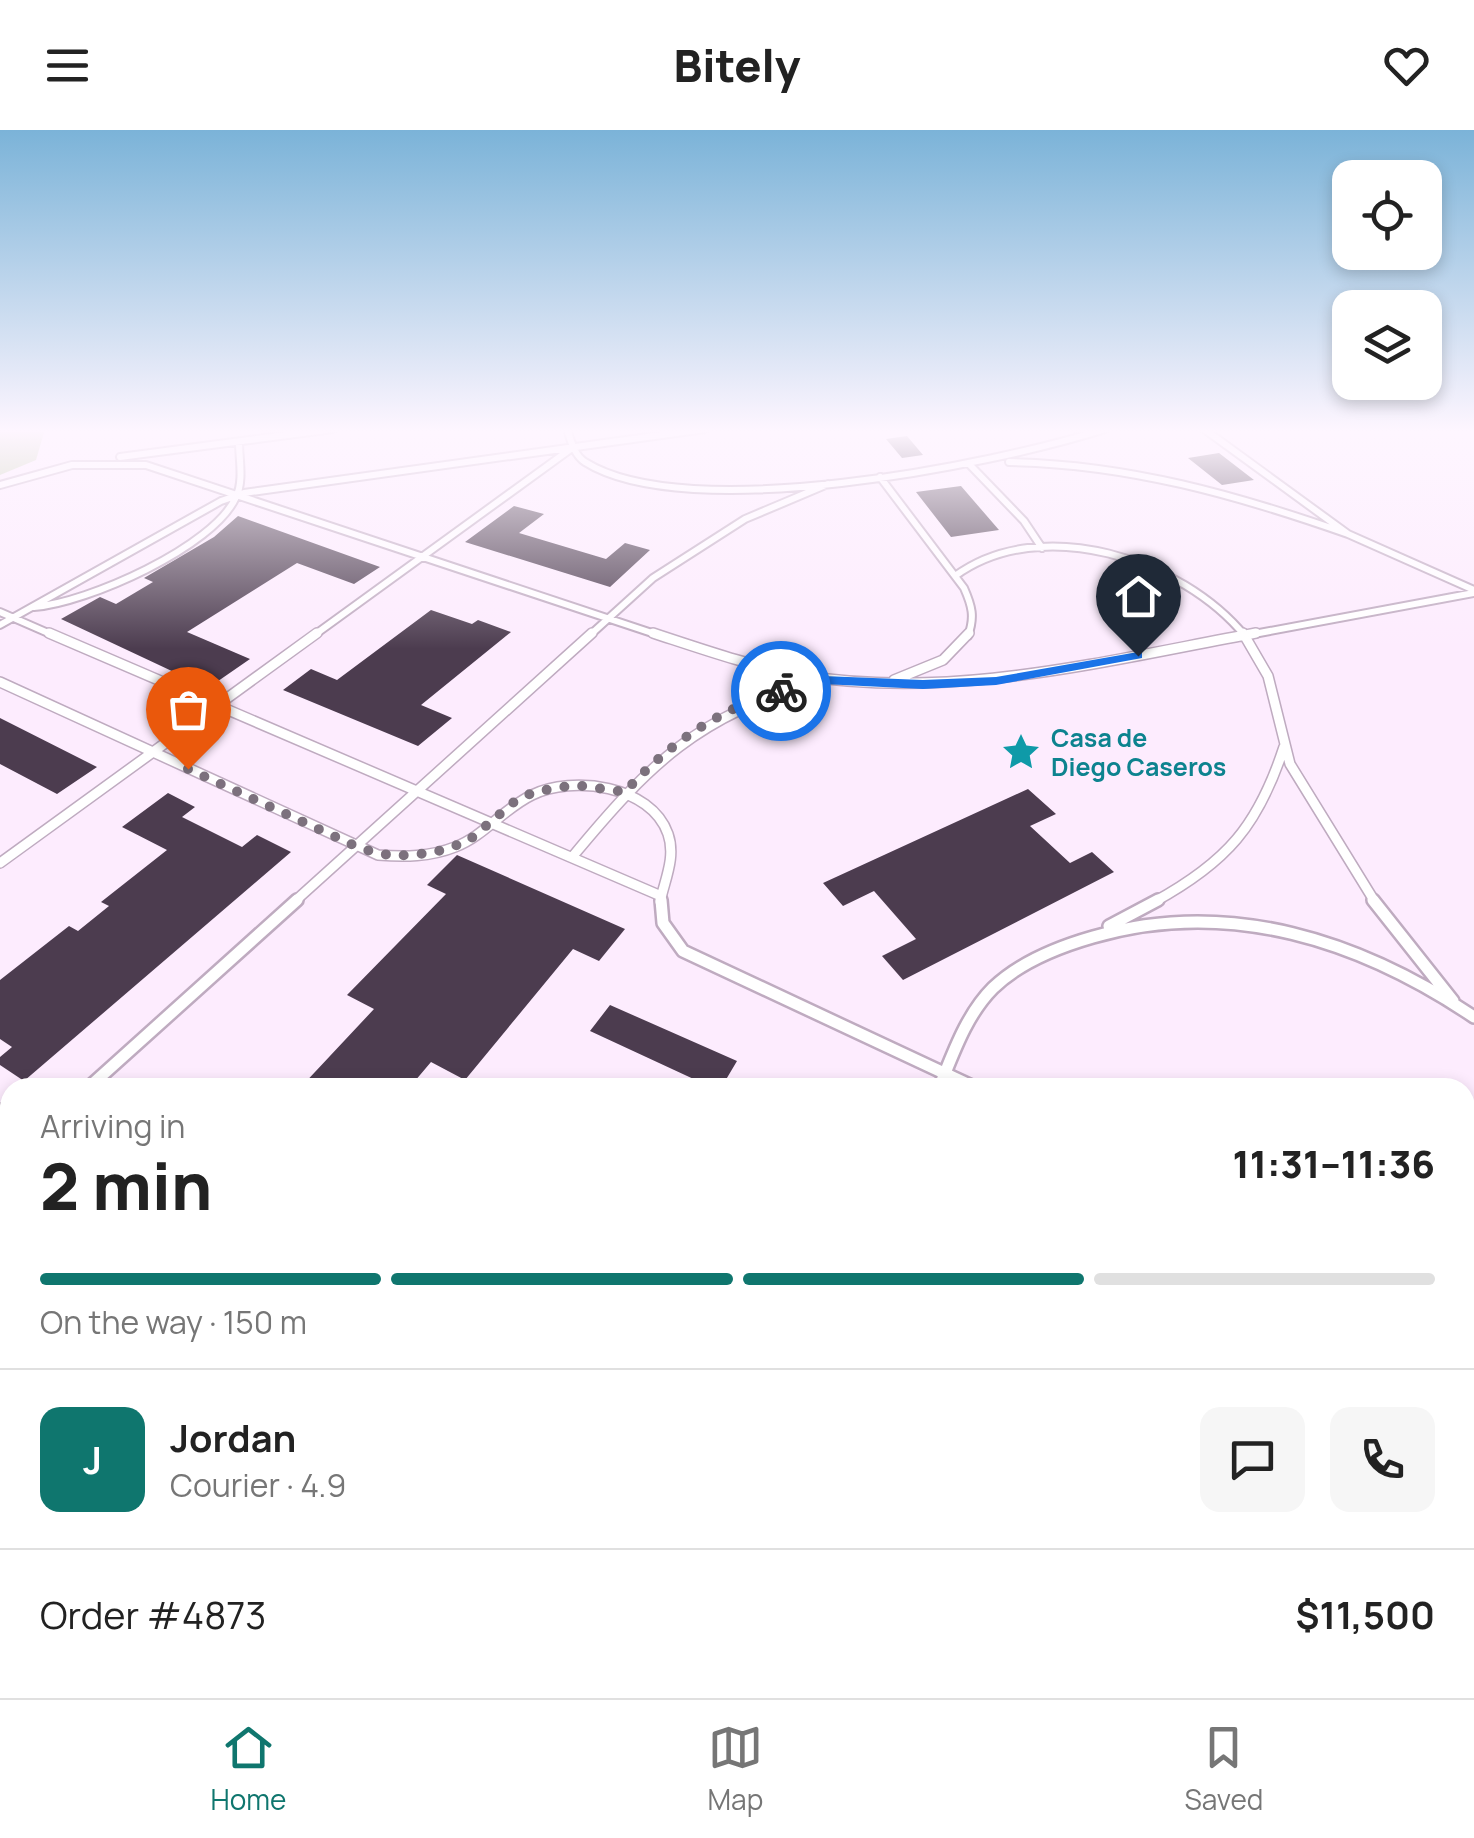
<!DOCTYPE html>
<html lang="en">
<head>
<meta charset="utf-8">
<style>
	:root { --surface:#fff; --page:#f6f6f6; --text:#222; --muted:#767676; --line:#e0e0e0; --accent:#0f766e }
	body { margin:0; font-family:Manrope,sans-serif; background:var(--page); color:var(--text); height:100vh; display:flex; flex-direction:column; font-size:38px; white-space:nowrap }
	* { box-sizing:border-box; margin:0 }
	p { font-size:32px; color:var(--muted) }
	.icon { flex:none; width:55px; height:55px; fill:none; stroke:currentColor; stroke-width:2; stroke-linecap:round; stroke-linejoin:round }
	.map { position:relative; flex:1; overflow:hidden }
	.sheet { position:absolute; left:0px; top:948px; width:1475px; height:622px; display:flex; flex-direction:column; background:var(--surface); border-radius:30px 30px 0 0; box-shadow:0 5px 15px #0003 }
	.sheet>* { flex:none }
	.buttons { position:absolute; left:1332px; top:30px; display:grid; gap:20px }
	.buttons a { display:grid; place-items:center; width:110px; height:110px; border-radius:20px; background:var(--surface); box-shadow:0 5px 15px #0003; font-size:50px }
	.pin { position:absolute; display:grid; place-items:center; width:85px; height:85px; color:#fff; margin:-102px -42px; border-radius:50% 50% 50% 0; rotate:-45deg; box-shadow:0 0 10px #0007 }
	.pin .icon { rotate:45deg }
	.courier { position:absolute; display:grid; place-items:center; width:100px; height:100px; margin:-50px; border:8px solid #1a73e8; border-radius:50%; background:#fff; color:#222; box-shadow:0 2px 12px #0007 }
	.head em { font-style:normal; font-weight:800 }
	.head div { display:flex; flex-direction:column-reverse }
	.head { display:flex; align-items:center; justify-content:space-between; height:170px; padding:0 40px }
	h1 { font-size:65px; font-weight:800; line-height:75px }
	.bar { display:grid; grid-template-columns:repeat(4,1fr); gap:15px 10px; align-content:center; height:120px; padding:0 40px }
	.bar i { height:12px; border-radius:8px; background:var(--line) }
	.bar .active { background:var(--accent) }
	.bar p { grid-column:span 4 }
	.line { display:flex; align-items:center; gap:25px; padding:0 40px; border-top:2px solid var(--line) }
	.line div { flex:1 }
	.round { display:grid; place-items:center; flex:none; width:105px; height:105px; border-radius:20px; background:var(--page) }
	header { display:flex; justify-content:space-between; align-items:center; height:130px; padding:0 40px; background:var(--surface); font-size:45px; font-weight:800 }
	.tabs { display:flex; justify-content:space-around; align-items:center; height:140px; border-top:2px solid var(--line); background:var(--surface); font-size:28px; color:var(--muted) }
	.tabs a { display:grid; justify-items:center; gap:5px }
	.tabs .active { color:var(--accent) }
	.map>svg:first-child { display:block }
</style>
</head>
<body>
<header><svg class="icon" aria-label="menu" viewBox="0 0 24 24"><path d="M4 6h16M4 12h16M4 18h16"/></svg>Bitely<svg class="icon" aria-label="heart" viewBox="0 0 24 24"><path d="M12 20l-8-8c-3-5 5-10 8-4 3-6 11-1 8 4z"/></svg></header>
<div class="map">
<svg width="1474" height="1568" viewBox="0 0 1474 1568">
	<rect width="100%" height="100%" fill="#fdecfe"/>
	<path fill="#b8ca9f" d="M 0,299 L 45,299 L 36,330 L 0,345 Z"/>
	<path fill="#4c3c4f" d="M 907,306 L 923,325 L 902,328 L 886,309 Z
		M 1219,323 L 1254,350 L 1222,355 L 1188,328 Z
		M 961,356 L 999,400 L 951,407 L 916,362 Z
		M 514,376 L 544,384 L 519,403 L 606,429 L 625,413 L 650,420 L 610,457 L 465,412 Z
		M 238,386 L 380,437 L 354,454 L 297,433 L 187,502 L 250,529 L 208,558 L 61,489 L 100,467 L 116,474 L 153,452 L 144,448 L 214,407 Z
		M 431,480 L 472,494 L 478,490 L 511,502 L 421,575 L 452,588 L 418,616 L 283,560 L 311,539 L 337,550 Z
		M 0,588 L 97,637 L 57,664 L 0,634 Z
		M 1028,659 L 1056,684 L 1030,696 L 1070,733 L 1092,722 L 1114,742 L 903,850 L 882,826 L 916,809 L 874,761 L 843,776 L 823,753 Z
		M 168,663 L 195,677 L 182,687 L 242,717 L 257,705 L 291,722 L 24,951 L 0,935 L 0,927 L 12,917 L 0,909 L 0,850 L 69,796 L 78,801 L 109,776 L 101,772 L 167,720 L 122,697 Z
		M 457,725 L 625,799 L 599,831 L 573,819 L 465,950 L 431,932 L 409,958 L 300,958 L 374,879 L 347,865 L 446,764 L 427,755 Z
		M 610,875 L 737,931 L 721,958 L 713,958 L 590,901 Z"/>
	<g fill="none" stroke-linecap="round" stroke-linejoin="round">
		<g stroke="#bfabc0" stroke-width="10">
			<path id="lane-far3" d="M 567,299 C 571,311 574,325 585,332 C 687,396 993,335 1105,299
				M 1204,299 L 1348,404 L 1474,460
				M 120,327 L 333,299
				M 1009,332 C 1128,334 1237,365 1348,404
				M 970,335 L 1024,391 L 1042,418
				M 880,347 L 964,458 C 972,476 975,487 968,506
				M 0,355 L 72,335 L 146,335 L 661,506
				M 955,446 C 1041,383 1182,429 1245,506
				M 34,477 C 87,473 214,417 236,367 C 244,351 239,329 239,312
				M 0,482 L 55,506
				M 0,495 L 221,371 L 244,363 L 705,299
				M 313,506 L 572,318
				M 589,506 L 653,448 L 745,389 L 828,354
				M 1243,506 L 1474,463"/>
		</g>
		<g stroke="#bfabc0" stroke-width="12">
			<path id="lane-far2" d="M 49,503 L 661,766
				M 653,503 C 702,519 750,536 800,545 C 952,571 1108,530 1256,503
				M 1243,503 L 1268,546 L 1290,634 L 1375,772
				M 894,550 L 943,530 L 969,503
				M 0,552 L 378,725 C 404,727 430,727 455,717 C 484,706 503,679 532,665 C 572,645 651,655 668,704 C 676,727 665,749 660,772
				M 573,726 C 651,632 697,587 817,551
				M 0,733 L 317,503
				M 294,772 L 592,503
				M 1154,772 C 1227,732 1258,696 1284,617"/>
		</g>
		<g stroke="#bfabc0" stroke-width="16">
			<path id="lane-far1" d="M 661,770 L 663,793 L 683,821 L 976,958
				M 1373,770 L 1453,871
				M 1109,796 L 1158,770
				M 88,958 L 297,770
				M 939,958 C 953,924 966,885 993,858 C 1020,832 1058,817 1093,807 C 1229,767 1361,811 1474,887
				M 0,980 L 10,986
				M 0,1037 L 10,1028"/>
		</g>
		<g stroke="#bfabc0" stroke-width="20">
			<path id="lane" d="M 0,1179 L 10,1168
				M 0,1370 L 10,1358
				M 0,1438 L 10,1440
				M 651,1560 L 662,1568
				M 1103,1568 L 1106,1560"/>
		</g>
		<use href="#lane-far3" stroke="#fff" stroke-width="6"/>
		<use href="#lane-far2" stroke="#fff" stroke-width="9"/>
		<use href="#lane-far1" stroke="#fff" stroke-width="11"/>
		<use href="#lane" stroke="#fff" stroke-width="15"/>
	</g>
	<linearGradient id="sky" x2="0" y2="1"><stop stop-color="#7bb3d8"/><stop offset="0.58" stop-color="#fef6ff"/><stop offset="1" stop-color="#fef6ff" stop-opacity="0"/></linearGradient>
	<rect width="1474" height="519" fill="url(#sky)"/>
	<path fill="#1a73e8" d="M 1138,522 L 1142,523 L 1142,528 L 996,555 L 923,559 L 823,554 L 781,565 L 774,561 L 823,546 L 923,550 L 996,547 Z"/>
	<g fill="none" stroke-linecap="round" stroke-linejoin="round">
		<path stroke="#7c717d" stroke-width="10" stroke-dasharray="0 18" d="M 188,639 L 362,719 L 393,726 L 432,723 L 467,712 L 514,672 L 534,662 L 575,655 L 625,662 C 666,616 720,578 781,561"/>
	</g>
	<defs>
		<g id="sight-bare" transform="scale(3)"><path d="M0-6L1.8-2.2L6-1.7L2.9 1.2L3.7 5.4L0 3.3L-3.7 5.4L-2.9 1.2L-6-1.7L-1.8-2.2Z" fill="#0f9aa8" stroke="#fdecfe" stroke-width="2.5" paint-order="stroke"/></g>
	</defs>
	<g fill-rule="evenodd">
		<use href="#sight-bare" x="1021" y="622"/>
	</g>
	<g text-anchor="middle" stroke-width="10" stroke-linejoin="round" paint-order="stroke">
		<g font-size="25" font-weight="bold" fill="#0d838f" stroke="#fdecfe" text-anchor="start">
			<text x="1051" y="617">Casa de<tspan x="1051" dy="29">Diego Caseros</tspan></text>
		</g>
	</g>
</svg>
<div class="buttons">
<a><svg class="icon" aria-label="locate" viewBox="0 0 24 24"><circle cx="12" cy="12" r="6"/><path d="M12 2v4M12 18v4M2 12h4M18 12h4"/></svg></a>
<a><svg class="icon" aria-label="layers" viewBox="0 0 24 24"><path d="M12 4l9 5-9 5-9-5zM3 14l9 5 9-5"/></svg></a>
</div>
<div class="pin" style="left:188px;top:639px;background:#ea580c"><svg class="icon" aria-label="bag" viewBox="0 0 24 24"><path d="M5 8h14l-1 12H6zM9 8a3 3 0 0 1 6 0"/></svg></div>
<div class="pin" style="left:1138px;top:526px;background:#1f2937"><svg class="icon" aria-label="home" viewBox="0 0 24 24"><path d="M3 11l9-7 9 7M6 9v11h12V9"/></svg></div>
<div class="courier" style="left:781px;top:561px"><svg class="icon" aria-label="bike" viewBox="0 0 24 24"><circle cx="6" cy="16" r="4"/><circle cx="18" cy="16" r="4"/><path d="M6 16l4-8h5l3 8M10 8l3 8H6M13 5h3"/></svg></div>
<section class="sheet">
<div class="head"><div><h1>2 min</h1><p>Arriving in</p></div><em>11:31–11:36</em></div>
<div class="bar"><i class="active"></i><i class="active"></i><i class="active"></i><i></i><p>On the way · 150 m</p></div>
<div class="line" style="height:180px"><b class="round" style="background:var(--accent);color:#fff">J</b><div><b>Jordan</b><p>Courier · 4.9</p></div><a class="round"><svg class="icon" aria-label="chat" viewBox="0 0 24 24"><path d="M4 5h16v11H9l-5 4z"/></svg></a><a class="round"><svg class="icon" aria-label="phone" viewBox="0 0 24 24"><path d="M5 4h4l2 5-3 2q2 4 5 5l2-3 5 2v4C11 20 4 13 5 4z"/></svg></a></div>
<div class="line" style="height:130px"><div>Order #4873</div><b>$11,500</b></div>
</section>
</div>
<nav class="tabs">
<a class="active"><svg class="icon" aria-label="home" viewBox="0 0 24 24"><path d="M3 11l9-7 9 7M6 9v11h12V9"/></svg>Home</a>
<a><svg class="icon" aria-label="map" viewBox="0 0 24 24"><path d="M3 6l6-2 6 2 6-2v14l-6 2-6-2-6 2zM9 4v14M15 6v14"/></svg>Map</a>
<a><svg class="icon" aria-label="saved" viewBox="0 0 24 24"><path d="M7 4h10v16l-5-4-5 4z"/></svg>Saved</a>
</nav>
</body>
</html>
